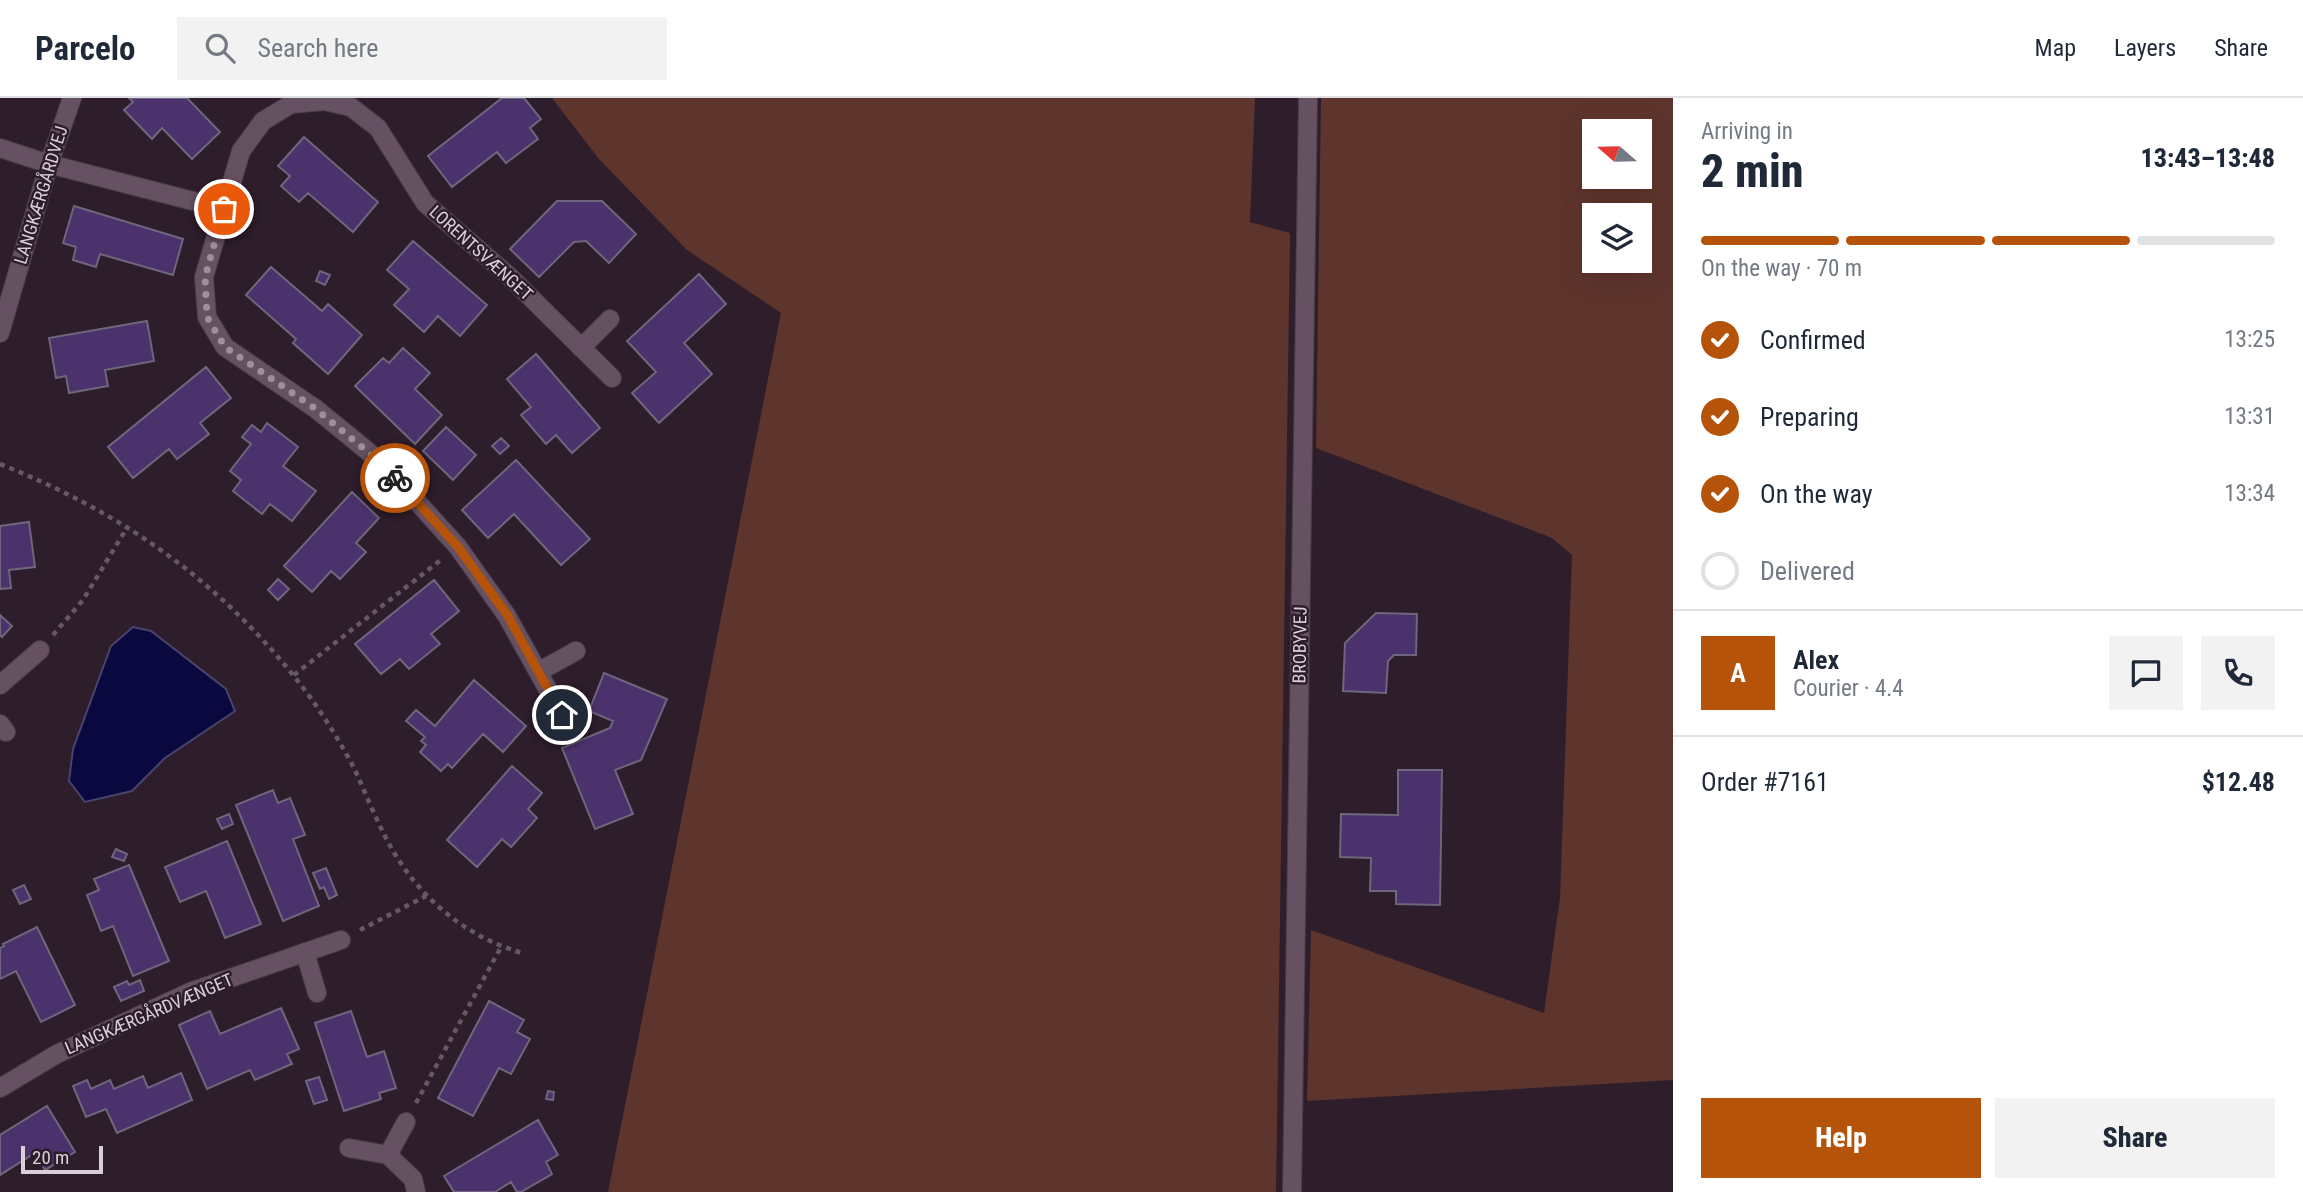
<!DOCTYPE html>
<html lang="en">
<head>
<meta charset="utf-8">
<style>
	:root { --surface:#fff; --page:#f2f2f3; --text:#1f2937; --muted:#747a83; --line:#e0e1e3; --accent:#b45309 }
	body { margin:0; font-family:"Roboto Condensed",sans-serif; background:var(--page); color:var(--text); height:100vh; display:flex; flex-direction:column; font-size:26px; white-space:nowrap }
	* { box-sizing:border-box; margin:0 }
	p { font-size:23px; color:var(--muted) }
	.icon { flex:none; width:38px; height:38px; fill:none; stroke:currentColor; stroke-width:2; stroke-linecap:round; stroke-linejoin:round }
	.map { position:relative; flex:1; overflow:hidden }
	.side { display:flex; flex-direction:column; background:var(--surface); width:630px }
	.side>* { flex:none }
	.needle { width:46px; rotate:290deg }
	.tools { position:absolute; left:1582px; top:21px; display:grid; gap:14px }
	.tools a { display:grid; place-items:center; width:70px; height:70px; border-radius:0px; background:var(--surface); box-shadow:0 7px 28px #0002; font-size:35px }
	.scale { position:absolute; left:21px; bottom:18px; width:82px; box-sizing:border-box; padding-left:7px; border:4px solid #daced7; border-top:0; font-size:19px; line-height:24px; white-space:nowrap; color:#daced7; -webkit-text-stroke:5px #2e1d2b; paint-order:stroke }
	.pin { position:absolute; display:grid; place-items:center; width:60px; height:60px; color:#fff; margin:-30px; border:4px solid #fff; border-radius:50%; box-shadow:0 2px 7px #0007 }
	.courier { position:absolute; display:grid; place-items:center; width:70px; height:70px; margin:-35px; border:5px solid #b45309; border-radius:50%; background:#fff; color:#222; box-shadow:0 2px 9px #0007 }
	.head em { font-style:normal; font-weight:800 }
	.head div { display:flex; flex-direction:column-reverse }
	.head { display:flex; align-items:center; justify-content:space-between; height:119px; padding:0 28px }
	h1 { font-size:46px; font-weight:800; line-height:52px }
	.bar { display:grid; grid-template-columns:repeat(4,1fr); gap:10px 7px; align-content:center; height:84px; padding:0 28px }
	.bar i { height:9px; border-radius:5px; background:var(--line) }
	.bar .selected { background:var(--accent) }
	.bar p { grid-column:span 4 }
	.line { display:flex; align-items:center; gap:18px; padding:0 28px; border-top:2px solid var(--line) }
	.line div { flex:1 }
	.round { display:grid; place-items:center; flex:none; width:74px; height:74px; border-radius:0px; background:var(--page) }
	ol { padding:0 28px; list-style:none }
	li { display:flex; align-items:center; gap:21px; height:77px }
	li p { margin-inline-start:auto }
	li .icon { padding:7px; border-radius:50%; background:var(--accent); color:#fff; stroke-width:4 }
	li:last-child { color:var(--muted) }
	li i { width:38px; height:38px; border:4px solid var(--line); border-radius:50% }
	.primary-button { display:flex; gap:14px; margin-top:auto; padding:14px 28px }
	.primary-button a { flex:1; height:80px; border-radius:0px; background:var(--accent); color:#fff; font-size:28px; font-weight:800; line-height:80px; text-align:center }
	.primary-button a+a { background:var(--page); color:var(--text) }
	header { display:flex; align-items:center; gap:42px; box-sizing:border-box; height:98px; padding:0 35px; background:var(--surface); border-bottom:2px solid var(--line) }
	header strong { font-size:33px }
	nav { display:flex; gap:38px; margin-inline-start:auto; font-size:24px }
	.search { width:490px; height:63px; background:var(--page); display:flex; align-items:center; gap:18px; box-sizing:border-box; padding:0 24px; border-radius:0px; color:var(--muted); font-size:26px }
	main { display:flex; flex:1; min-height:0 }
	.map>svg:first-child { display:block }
</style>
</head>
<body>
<header>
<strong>Parcelo</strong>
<div class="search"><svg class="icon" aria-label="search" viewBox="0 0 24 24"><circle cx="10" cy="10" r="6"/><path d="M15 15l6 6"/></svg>Search here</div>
<nav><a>Map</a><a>Layers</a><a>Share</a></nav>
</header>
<main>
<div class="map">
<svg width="1673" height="1094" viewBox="0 0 1673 1094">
	<rect width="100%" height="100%" fill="#2e1d2b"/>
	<path fill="#5e352d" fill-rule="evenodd" d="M 552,0 L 1255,0 L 1250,124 L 1290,135 L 1276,1094 L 608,1094 L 781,215 L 687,152 L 599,61 Z
		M 1321,0 L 1673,0 L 1673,982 L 1307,1003 L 1311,832 L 1544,915 L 1560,800 L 1572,457 L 1552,440 L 1316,350 ZM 1640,33 L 1640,79 L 1594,79 L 1594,33 ZM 1640,117 L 1640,163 L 1594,163 L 1594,117 Z"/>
	<path fill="#0a093f" stroke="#48446d" stroke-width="2" d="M 133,529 L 151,533 L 226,591 L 235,613 L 165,660 L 132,693 L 85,704 L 69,683 L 73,651 L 111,548 Z"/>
	<path fill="#4c326c" stroke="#6e667c" stroke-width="2" d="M 129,0 L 187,0 L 220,34 L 192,61 L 162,30 L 152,41 L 124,12 L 133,4 Z
		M 502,0 L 524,0 L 541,21 L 530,30 L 538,41 L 506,65 L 497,54 L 452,89 L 428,58 Z
		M 304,39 L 378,104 L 353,134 L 308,95 L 299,104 L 281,88 L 290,78 L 278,68 Z
		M 557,103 L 602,103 L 636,136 L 609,165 L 586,143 L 574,144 L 539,179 L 510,151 Z
		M 74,108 L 183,141 L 173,177 L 100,156 L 96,169 L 73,162 L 76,149 L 63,145 Z
		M 413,143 L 487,207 L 460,238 L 438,218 L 424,234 L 394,207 L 409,191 L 387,172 Z
		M 271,169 L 322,213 L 328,206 L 362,237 L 328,276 L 293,245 L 296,241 L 246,197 Z
		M 320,173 L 330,177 L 325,187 L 316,183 Z
		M 699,176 L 726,206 L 684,245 L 712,276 L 659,325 L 632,295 L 656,274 L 627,243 Z
		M 147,223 L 154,263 L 105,272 L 108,288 L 69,295 L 66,278 L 56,280 L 49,240 Z
		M 403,250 L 430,275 L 415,291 L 442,317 L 415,346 L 355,288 L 383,260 L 389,265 Z
		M 536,256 L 600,330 L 572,355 L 556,337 L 546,346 L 521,317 L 531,309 L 507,281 Z
		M 206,269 L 231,300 L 200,325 L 209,336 L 177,361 L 169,351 L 133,380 L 108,349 Z
		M 267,325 L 298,349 L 283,368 L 316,393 L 292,423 L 270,406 L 262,416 L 233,393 L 241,382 L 230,373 L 251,346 L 242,339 L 252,327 L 261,334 Z
		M 446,329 L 476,357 L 453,382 L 423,353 Z
		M 501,340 L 509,348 L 500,356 L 492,348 Z
		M 516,362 L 590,441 L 561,467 L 514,416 L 488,440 L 462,412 Z
		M 352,394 L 379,420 L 356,445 L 366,454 L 340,481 L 331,473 L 312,494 L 284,468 Z
		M 29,424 L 35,469 L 9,472 L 11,490 L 0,491 L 0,428 Z
		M 278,481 L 289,491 L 278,502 L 268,492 Z
		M 434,482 L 459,513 L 431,536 L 440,546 L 409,571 L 400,561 L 381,576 L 355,546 Z
		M 1376,515 L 1417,516 L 1416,557 L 1394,557 L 1388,563 L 1386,595 L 1343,593 L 1345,545 Z
		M 0,517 L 12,528 L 2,539 L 0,537 Z
		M 604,575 L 667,601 L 641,662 L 615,672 L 633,716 L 595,731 L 562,650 L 610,630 L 613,623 L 589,613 Z
		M 474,582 L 526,628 L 503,654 L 483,636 L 452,670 L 448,666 L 441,673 L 420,654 L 426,647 L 421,643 L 425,639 L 406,623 L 416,612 L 435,628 Z
		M 512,668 L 542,695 L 528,711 L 537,720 L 511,749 L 502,741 L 477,769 L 447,742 Z
		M 1398,672 L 1442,672 L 1440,807 L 1396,806 L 1396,793 L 1370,793 L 1371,760 L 1340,759 L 1341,716 L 1398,717 Z
		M 273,692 L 278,705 L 290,700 L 305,737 L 293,741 L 319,808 L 283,823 L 236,707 Z
		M 229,716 L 233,726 L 222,731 L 217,721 Z
		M 227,743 L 261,826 L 225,840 L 206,793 L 180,804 L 165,769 Z
		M 116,751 L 127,756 L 124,763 L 112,759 Z
		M 129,767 L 169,863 L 133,878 L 113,828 L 101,833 L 87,797 L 99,792 L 94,781 Z
		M 326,770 L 337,797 L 329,801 L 324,789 L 320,791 L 313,775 Z
		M 24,787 L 31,801 L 20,806 L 13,792 Z
		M 37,829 L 75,907 L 41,924 L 16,873 L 0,881 L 0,850 L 4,848 L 3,846 Z
		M 140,882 L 144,893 L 121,903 L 114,889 L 127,883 L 129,887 Z
		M 489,903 L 524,922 L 517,934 L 530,941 L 511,976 L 499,970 L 473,1018 L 438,1000 Z
		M 281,910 L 299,951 L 287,956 L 292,966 L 255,982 L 250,972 L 207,991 L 179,927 L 210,913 L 220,936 Z
		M 351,913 L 367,959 L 384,953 L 396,990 L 379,995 L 381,1001 L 344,1013 L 315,925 Z
		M 181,975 L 192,1002 L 117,1035 L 106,1011 L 86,1019 L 73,988 L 87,982 L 91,991 L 110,982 L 114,991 L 143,978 L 148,990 Z
		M 319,979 L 327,1002 L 314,1006 L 306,983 Z
		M 548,993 L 554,994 L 553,1002 L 546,1001 Z
		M 47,1008 L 75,1054 L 45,1072 L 35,1055 L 0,1077 L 0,1037 Z
		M 538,1022 L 558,1057 L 546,1064 L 552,1076 L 521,1094 L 517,1094 L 511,1084 L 495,1094 L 454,1094 L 444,1078 Z"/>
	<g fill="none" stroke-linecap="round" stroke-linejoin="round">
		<g stroke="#493b47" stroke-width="20">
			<path id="minor" d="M 0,50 L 49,66 L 224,111
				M 0,235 L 49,66 L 72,0
				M 581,250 L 610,221
				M 538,574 L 576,553
				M 0,587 L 40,552
				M 562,617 L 507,518 L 458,449 L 381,364 L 316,311 L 225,249 L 207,219 L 204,179 L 241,53 L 263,23 L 291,6 L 324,3 L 351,9 L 378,30 L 425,105 L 510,179 L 612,280
				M 0,626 L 6,634
				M 305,854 L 317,895
				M 0,990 L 57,956 L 190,894 L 341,842
				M 349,1050 L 388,1057 L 413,1081 L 416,1094
				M 388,1057 L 406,1024
				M 1292,1094 L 1308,0"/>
		</g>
		<path stroke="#685865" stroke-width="4.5" stroke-dasharray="5 5" stroke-linecap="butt" d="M 0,366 C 118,413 213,478 293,577 C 316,605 337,638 354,670 C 368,700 380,733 398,761 C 427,806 470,840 522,855
			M 53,537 L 83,502 L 128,428
			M 294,577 L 442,461
			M 360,832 L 426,798
			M 416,1005 L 501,849"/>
		<use href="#minor" stroke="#655161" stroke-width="18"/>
	</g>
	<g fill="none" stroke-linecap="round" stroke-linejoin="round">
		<path stroke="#9e909b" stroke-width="7" stroke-dasharray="0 12.6" d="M 224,111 L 205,179 L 207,219 L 225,249 L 316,311 L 381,365 L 395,380"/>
		<path stroke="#b45309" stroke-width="9" d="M 395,380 L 458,449 L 508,518 L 562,617"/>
	</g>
	<g text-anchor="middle" stroke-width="5" stroke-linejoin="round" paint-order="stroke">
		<g font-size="18" fill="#daced7" stroke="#2e1d2b">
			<text transform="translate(41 97) rotate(-73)" y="6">LANGKÆRGÅRDVEJ</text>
			<text transform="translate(481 155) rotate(42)" y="6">LORENTSVÆNGET</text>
			<text transform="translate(1300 547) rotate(-89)" y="6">BROBYVEJ</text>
			<text transform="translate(149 916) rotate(-23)" y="6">LANGKÆRGÅRDVÆNGET</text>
		</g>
	</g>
</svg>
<div class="tools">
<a><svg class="needle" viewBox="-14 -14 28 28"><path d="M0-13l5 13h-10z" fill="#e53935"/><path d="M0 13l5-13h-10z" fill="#747a83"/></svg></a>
<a><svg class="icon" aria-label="layers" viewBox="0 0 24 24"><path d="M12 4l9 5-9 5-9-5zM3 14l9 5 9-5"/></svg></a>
</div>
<div class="scale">20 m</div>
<div class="pin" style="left:224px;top:111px;background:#ea580c"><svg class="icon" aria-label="bag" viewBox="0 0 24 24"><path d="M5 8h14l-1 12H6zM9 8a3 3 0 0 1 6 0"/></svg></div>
<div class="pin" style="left:562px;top:617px;background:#1f2937"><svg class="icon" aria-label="home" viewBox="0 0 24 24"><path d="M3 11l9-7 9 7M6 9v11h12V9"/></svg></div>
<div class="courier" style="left:395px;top:380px"><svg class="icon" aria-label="bike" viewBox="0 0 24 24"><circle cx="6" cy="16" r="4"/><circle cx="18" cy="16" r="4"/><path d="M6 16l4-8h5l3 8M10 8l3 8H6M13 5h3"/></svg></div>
</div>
<section class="side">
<div class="head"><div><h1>2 min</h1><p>Arriving in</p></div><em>13:43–13:48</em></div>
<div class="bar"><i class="selected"></i><i class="selected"></i><i class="selected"></i><i></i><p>On the way · 70 m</p></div>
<ol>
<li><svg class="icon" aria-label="check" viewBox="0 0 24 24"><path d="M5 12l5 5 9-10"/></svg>Confirmed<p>13:25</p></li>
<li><svg class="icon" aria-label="check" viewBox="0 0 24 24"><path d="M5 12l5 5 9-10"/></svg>Preparing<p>13:31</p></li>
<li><svg class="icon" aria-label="check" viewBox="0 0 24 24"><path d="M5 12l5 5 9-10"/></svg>On the way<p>13:34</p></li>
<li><i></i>Delivered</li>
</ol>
<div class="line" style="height:126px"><b class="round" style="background:var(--accent);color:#fff">A</b><div><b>Alex</b><p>Courier · 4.4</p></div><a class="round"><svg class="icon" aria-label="chat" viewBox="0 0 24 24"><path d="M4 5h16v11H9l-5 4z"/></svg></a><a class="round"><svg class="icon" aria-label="phone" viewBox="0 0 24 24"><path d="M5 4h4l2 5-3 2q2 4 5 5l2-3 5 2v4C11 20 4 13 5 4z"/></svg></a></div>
<div class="line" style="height:91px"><div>Order #7161</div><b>$12.48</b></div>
<div class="primary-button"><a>Help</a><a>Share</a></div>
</section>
</main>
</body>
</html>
